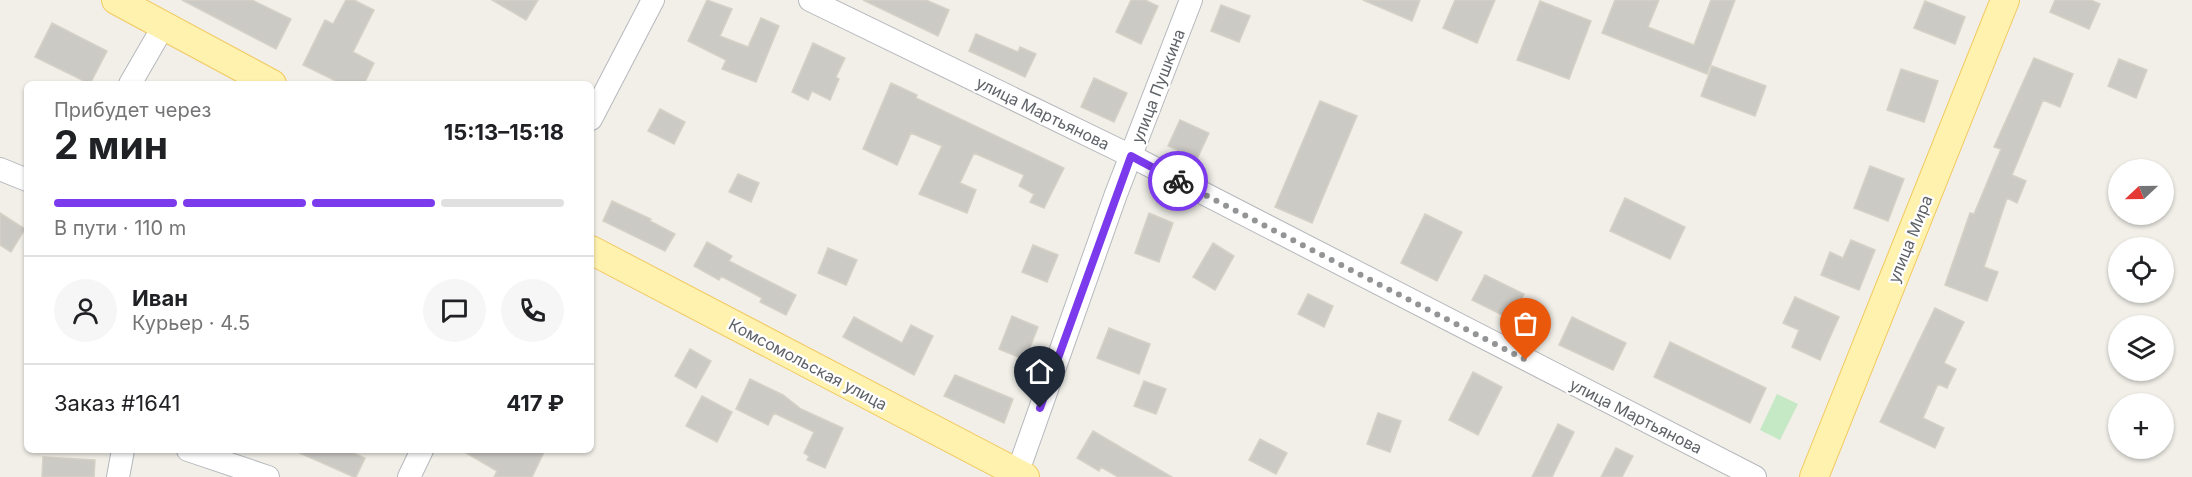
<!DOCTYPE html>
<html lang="ru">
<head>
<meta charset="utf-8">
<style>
	:root { --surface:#fff; --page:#f6f6f6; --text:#202124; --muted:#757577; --line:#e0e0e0; --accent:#7c3aed }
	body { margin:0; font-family:Inter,sans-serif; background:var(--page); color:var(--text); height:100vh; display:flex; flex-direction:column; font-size:22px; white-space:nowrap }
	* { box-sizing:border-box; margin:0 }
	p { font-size:20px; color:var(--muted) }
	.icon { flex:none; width:33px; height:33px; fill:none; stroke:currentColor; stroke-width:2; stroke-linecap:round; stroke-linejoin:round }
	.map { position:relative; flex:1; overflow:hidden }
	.sheet { position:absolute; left:24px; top:81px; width:570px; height:372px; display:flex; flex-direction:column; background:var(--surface); border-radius:9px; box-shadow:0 2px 4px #0004 }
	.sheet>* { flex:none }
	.needle { width:39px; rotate:248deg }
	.buttons { position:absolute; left:2108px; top:159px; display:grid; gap:12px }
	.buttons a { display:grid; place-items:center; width:66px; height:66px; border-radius:50%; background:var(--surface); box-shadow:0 2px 4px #0004; font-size:30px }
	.pin { position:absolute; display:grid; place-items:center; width:51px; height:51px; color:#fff; margin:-62px -26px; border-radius:50% 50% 50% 0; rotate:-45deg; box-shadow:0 0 6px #0007 }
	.pin .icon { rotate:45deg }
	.courier { position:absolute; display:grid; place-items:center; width:60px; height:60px; margin:-30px; border:4px solid #7c3aed; border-radius:50%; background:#fff; color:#222; box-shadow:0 2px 8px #0007 }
	.overview em { font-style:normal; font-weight:700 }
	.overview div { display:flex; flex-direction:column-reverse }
	.overview { display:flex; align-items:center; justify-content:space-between; height:102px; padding:0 30px }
	h1 { font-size:39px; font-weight:700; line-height:45px }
	.bar { display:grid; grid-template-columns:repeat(4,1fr); gap:9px 6px; align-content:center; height:72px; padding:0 30px }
	.bar i { height:8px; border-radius:4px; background:var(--line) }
	.bar .on { background:var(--accent) }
	.bar p { grid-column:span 4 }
	.line { display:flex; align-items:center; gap:15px; padding:0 30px; border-top:2px solid var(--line) }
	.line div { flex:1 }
	.round { display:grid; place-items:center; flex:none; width:63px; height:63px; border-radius:32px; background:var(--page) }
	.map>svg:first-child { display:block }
</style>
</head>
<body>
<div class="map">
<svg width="2192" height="477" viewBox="0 0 2192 477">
	<rect width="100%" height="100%" fill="#f1efe8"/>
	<path fill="#c5e8c5" d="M 1777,394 L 1798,404 L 1780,440 L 1760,430 Z"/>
	<path fill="#cccac5" stroke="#d6d1c6" stroke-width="1.5" d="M 182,0 L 252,0 L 291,19 L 276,49 Z
		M 346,0 L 354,0 L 374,10 L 353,52 L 374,63 L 364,84 L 342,84 L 303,65 L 325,20 L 333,24 Z
		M 492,0 L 538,0 L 526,20 Z
		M 707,0 L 732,9 L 720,36 L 748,47 L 761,18 L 779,26 L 756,82 L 722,69 L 726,60 L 688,41 Z
		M 863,0 L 926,0 L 949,10 L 938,36 Z
		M 1131,0 L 1145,0 L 1158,6 L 1141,44 L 1116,32 Z
		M 1363,0 L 1420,0 L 1412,21 Z
		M 1455,0 L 1495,0 L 1477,43 L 1443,28 Z
		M 1615,0 L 1659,0 L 1648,27 L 1694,45 L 1711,0 L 1735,0 L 1707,74 L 1602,33 Z
		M 2055,0 L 2091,0 L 2100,4 L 2089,29 L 2050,12 Z
		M 1540,1 L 1591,21 L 1569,79 L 1517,60 Z
		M 1925,1 L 1965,17 L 1955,44 L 1914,28 Z
		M 1221,5 L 1250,16 L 1239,42 L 1211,31 Z
		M 52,23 L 107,51 L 90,84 L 35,57 Z
		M 976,34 L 1018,52 L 1020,47 L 1036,54 L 1025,77 L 969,51 Z
		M 813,43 L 845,58 L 836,77 L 839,79 L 830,100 L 812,91 L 808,100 L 792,92 Z
		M 2034,58 L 2073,74 L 2060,107 L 2043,100 L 2012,175 L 2026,181 L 2017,203 L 2007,198 L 1984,267 L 1998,272 L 1987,301 L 1945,285 L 1970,213 L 1974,214 L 2001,149 L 1994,147 Z
		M 2119,59 L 2147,70 L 2136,98 L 2108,86 Z
		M 1712,66 L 1766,86 L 1755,116 L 1701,96 Z
		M 1901,69 L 1938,81 L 1924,122 L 1887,110 Z
		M 1094,78 L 1127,93 L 1114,122 L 1081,107 Z
		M 891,83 L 917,95 L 916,98 L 1064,168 L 1044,208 L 1030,202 L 1034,194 L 1019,186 L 1024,175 L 974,153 L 960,183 L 976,190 L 967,213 L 919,194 L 942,146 L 911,133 L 897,165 L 863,149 Z
		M 1320,101 L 1357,116 L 1312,223 L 1275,207 Z
		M 660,109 L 685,122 L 674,144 L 648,131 Z
		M 1180,120 L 1209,133 L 1197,159 L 1168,146 Z
		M 1870,166 L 1904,179 L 1888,221 L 1854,208 Z
		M 738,174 L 759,183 L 751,202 L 729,192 Z
		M 1625,198 L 1685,227 L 1670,259 L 1610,231 Z
		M 612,201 L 651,219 L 650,221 L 675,234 L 665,251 L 603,221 Z
		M 0,213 L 25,229 L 11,252 L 0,245 Z
		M 1149,213 L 1173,223 L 1159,262 L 1135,253 Z
		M 1425,214 L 1462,232 L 1437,281 L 1401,263 Z
		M 1851,240 L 1875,250 L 1859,290 L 1821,275 L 1830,252 L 1843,258 Z
		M 707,242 L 732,256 L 729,261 L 796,295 L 786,315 L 760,302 L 762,298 L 721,276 L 719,280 L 694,266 Z
		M 1213,243 L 1234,256 L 1215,290 L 1193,277 Z
		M 1033,245 L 1058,255 L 1047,282 L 1022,272 Z
		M 828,248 L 857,260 L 846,285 L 818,273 Z
		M 1485,275 L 1524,294 L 1512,320 L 1472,300 Z
		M 1308,294 L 1333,306 L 1324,327 L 1298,314 Z
		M 1795,297 L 1839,317 L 1820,360 L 1792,347 L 1799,330 L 1783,323 Z
		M 1935,308 L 1964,322 L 1944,363 L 1956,369 L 1947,388 L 1938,384 L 1923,418 L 1944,428 L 1935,448 L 1880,422 Z
		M 1012,316 L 1038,327 L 1025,360 L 999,349 Z
		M 854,317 L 902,343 L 911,325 L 933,336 L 914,375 L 843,337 Z
		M 1572,317 L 1626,343 L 1613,370 L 1559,345 Z
		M 1109,328 L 1150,344 L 1139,374 L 1097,358 Z
		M 1670,342 L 1766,388 L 1750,423 L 1654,377 Z
		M 690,349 L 711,361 L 696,388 L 675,376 Z
		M 1473,372 L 1502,387 L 1478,435 L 1449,420 Z
		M 955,375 L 1013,399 L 1004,423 L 944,396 Z
		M 750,379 L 783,395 L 801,409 L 843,428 L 825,468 L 807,460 L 809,456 L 804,453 L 814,432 L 774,413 L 768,425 L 736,409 Z
		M 1144,381 L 1166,389 L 1156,414 L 1134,406 Z
		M 702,396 L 732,412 L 717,442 L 686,426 Z
		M 1378,413 L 1401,421 L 1390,452 L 1367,444 Z
		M 1558,424 L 1574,432 L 1552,477 L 1532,477 Z
		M 1093,431 L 1127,451 L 1172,477 L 1118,477 L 1101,467 L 1099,471 L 1077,458 Z
		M 1260,439 L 1287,453 L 1276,474 L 1249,460 Z
		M 1616,448 L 1633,456 L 1622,477 L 1601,477 Z
		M 293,450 L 347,450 L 365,458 L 356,477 L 354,477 Z
		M 461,450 L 545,450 L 532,477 L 494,477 L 497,471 Z
		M 43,457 L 95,460 L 94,477 L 42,477 Z"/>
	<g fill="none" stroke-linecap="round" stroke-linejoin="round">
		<g stroke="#b5b8bc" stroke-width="24">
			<path id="minor" d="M 810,0 L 1131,156 L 1755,477
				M 130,84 L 163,27
				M 591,119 L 653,0
				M 0,169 L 27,180
				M 188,450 L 268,477
				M 118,477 L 123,450
				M 409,477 L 422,450
				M 1016,477 L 1116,194 L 1191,0"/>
		</g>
		<g stroke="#f2c960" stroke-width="30">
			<path id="major" d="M 116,0 L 272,84
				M 591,250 L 1025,477
				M 1814,477 L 2005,0"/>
		</g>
		<use href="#minor" stroke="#fff" stroke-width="22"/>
		<use href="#major" stroke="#fff2af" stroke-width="28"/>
	</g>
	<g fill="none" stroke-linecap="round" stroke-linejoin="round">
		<path stroke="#929495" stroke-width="6" stroke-dasharray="0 10.8" d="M 1178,181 L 1526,360"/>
		<path stroke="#7c3aed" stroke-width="8" d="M 1040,408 L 1131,156 L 1178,181"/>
	</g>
	<g text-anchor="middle" stroke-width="4.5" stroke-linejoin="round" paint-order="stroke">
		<g font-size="16" fill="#5f6368" stroke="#fff">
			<text transform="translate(1158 86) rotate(-69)" y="6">улица Пушкина</text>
			<text transform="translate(1043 113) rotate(26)" y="6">улица Мартьянова</text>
			<text transform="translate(1910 239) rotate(-68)" y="6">улица Мира</text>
			<text transform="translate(808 364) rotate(28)" y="6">Комсомольская улица</text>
			<text transform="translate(1636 416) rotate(27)" y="6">улица Мартьянова</text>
		</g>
	</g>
</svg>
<div class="buttons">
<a><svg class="needle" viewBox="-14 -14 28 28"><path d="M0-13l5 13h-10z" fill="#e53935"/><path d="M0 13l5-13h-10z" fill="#757577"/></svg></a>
<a><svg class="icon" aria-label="locate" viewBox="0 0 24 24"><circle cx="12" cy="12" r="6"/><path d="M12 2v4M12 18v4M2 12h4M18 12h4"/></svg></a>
<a><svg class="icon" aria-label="layers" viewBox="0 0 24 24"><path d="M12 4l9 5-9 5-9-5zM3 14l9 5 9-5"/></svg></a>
<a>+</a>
</div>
<div class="pin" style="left:1526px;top:360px;background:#ea580c"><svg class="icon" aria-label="bag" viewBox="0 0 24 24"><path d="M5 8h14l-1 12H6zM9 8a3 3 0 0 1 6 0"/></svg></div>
<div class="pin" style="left:1040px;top:408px;background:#1f2937"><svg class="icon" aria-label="home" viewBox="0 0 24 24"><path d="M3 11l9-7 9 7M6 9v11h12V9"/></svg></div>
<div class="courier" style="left:1178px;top:181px"><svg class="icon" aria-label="bike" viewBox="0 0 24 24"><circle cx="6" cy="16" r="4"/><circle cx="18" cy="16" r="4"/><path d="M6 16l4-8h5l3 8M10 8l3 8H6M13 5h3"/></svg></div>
<section class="sheet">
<div class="overview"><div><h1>2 мин</h1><p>Прибудет через</p></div><em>15:13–15:18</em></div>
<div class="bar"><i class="on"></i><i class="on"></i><i class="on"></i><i></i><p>В пути · 110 m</p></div>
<div class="line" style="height:108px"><a class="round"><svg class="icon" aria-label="person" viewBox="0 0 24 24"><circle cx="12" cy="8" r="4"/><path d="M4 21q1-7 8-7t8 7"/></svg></a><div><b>Иван</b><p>Курьер · 4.5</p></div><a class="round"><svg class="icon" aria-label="chat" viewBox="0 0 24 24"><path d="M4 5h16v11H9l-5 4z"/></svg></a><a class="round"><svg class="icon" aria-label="phone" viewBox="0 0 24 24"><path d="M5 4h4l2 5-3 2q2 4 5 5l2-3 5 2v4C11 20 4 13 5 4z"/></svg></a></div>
<div class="line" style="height:78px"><div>Заказ #1641</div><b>417 ₽</b></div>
</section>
</div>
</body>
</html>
